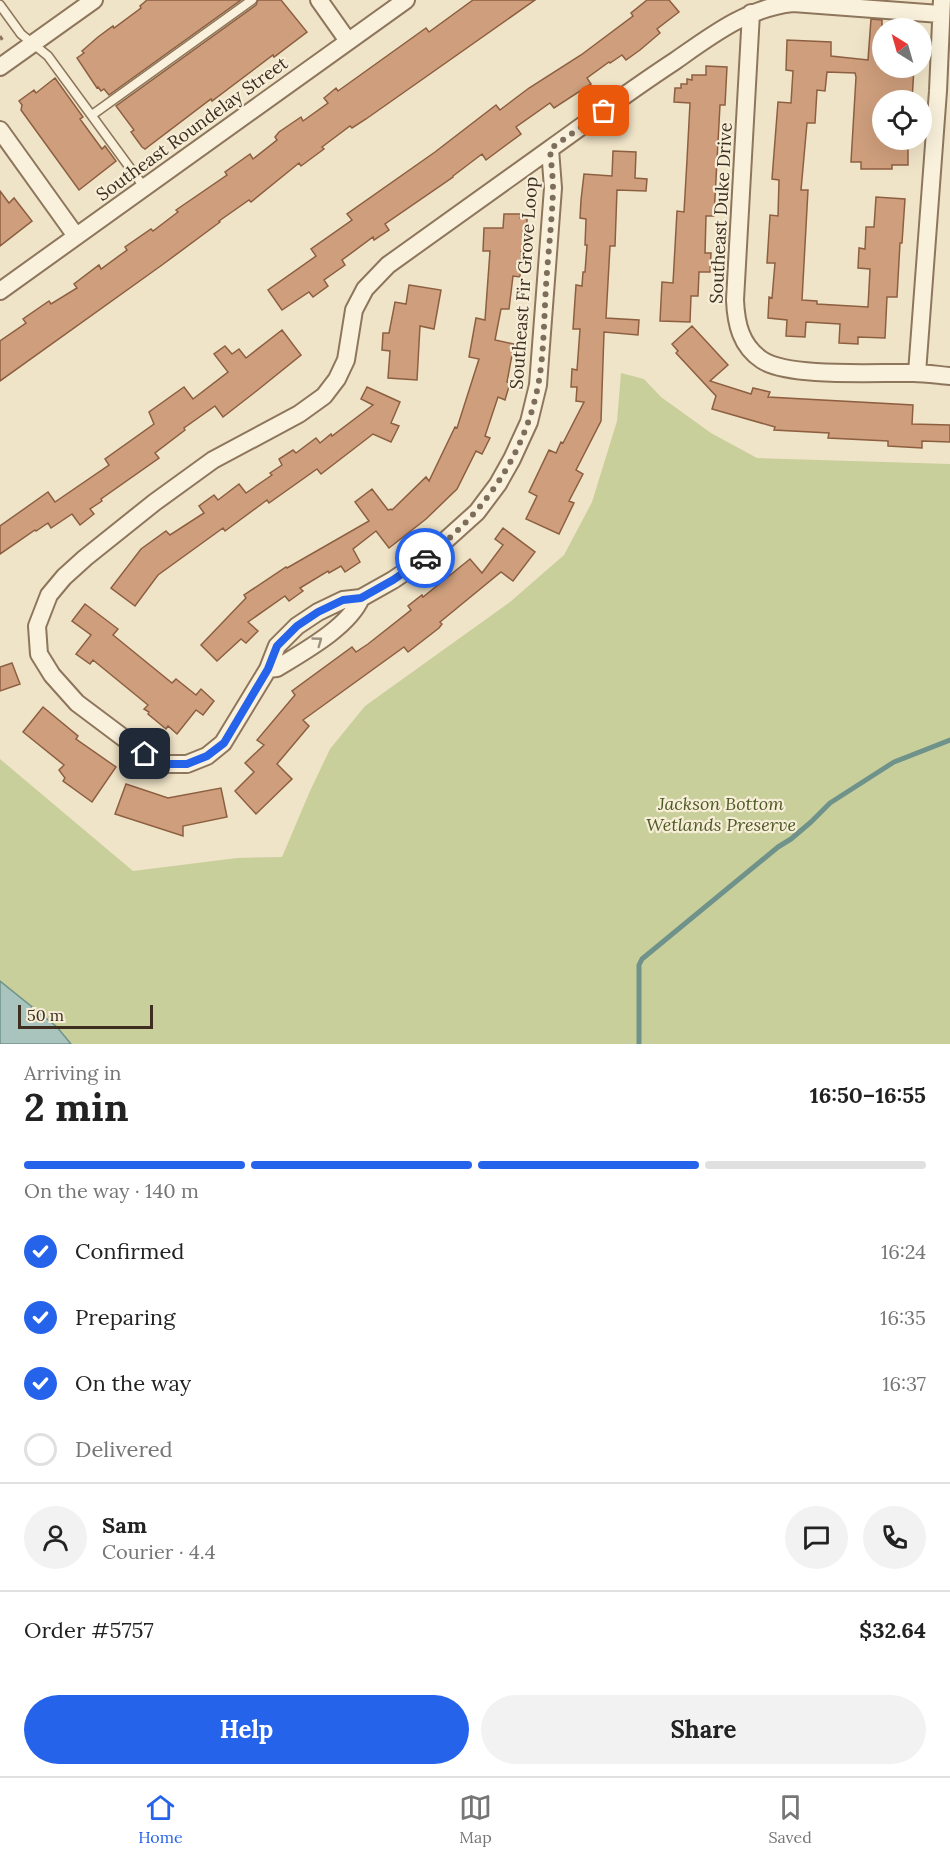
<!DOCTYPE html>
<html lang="en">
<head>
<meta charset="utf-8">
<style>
	:root { --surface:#fff; --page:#f2f2f2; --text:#222; --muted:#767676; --line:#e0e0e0; --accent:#2563eb }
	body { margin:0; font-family:Lora,serif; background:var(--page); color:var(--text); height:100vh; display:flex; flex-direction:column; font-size:22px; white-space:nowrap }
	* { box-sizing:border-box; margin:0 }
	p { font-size:20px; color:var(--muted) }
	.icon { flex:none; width:33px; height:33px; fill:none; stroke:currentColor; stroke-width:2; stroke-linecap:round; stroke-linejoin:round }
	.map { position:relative; height:1044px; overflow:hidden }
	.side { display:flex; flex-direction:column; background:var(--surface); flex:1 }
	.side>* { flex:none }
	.needle { width:39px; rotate:323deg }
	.fabs { position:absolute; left:872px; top:18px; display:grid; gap:12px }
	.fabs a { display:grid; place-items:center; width:60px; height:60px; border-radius:50%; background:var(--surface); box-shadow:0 6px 24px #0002; font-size:30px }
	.scale { position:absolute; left:18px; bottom:15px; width:135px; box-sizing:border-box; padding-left:6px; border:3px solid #3d2e20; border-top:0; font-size:16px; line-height:21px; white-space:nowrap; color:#3d2e20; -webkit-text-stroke:4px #f7eed8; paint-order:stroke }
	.pin { position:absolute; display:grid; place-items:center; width:51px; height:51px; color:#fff; margin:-26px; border-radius:12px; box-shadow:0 3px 9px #0006 }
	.courier { position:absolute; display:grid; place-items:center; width:60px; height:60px; margin:-30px; border:4px solid #2563eb; border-radius:50%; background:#fff; color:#222; box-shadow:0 2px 8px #0007 }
	.summary em { font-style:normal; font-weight:700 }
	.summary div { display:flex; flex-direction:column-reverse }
	.summary { display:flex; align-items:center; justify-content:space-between; height:102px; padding:0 24px }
	h1 { font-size:39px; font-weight:700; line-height:45px }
	.bar { display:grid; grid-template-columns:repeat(4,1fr); gap:9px 6px; align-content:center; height:72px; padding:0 24px }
	.bar i { height:8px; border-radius:4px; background:var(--line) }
	.bar .active { background:var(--accent) }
	.bar p { grid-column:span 4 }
	.line { display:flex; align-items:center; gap:15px; padding:0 24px; border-top:2px solid var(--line) }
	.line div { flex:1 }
	.round { display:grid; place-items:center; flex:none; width:63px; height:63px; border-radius:32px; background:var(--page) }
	ol { padding:0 24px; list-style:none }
	li { display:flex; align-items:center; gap:18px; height:66px }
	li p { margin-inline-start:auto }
	li .icon { padding:6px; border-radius:50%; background:var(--accent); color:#fff; stroke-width:4 }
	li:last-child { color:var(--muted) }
	li i { width:33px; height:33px; border:3px solid var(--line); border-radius:50% }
	.cta { display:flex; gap:12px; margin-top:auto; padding:12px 24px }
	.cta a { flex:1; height:69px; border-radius:36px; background:var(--accent); color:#fff; font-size:24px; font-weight:700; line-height:69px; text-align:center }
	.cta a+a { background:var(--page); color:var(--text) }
	.tab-bar { display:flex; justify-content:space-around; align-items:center; height:84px; border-top:2px solid var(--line); background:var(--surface); font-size:16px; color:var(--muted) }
	.tab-bar a { display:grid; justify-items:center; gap:3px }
	.tab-bar .active { color:var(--accent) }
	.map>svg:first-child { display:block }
</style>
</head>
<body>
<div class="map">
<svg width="950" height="1044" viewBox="0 0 950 1044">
	<rect width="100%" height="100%" fill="#f0e4c8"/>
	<path fill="#c9cf9b" d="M 621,373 L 644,379 L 661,397 L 711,433 L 757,458 L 950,464 L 950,1044 L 0,1044 L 0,759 L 133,871 L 237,858 L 282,857 L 310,791 L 330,749 L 365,706 L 510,602 L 564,555 L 592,502 L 617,421 Z"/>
	<path fill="#a9c4bc" stroke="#6f938a" stroke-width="1.5" d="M 0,981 L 57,1027 L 71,1044 L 0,1044 Z"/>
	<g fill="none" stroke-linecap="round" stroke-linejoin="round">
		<path stroke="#6f938a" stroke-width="5" d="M 639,1044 L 639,965 L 642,959 L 778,847 L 791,839 L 811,822 L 830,803 L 894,762 L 950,740"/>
	</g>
	<path fill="#cf9f7d" stroke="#8d5f41" stroke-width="1.5" d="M 147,0 L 241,0 L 109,95 L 104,89 L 101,91 L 98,87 L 97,88 L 77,58 L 84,53 L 82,51 L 98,37 L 113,26 L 114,28 L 141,8 L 140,6 Z
		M 258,0 L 281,0 L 307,32 L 274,57 L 273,55 L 212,101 L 211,99 L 145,149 L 142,147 L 131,132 L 134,130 L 116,106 L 256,5 Z
		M 473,0 L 535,0 L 366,119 L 352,128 L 350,126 L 322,147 L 324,149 L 301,166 L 299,163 L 251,202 L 249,200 L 219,221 L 220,222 L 162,265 L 0,381 L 0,341 L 26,323 L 23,319 L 49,301 L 51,304 L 77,288 L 74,284 L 99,265 L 101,269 L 127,250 L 125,247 L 151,229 L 153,231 L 178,212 L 176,210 L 227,175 L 225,172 L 250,154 L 253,159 L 277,140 L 275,137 L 279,132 L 301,117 L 303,121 L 328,103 L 324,98 L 336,88 L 338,91 L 426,28 L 429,32 Z
		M 647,0 L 669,0 L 679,12 L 657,29 L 660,33 L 640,50 L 626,60 L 622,55 L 610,63 L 609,62 L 587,78 L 591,84 L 554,108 L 550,103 L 516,127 L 521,134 L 486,160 L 482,154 L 453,176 L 453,177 L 385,224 L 389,230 L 374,240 L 373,237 L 342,260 L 345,265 L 324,280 L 328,286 L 313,297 L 309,292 L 282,310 L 268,290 L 316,256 L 311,249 L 352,220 L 347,214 L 435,152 L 496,105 L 500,110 L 529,88 L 581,55 L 633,16 L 631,13 Z
		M 871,19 L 882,20 L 882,68 L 914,68 L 912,100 L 882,100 L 882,140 L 908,140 L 908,165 L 892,165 L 892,169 L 861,169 L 861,162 L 851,162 L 856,77 L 855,73 L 827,72 L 825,91 L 817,90 L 815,123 L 807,123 L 801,190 L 808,190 L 802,300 L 817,301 L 817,304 L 868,307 L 870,269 L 858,268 L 859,248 L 865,249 L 866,227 L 874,227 L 876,197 L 905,199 L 902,243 L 900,243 L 897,297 L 887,297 L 885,338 L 858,337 L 858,344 L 839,343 L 840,324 L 806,322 L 805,337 L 786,336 L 787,320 L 768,318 L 769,297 L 772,298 L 775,263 L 767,263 L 770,215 L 778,216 L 779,180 L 772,179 L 778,102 L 791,103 L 793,71 L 786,70 L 787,40 L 831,42 L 831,56 L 868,60 Z
		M 706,66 L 727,67 L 725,105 L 720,105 L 714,216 L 706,216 L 705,253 L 711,253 L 710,272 L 699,272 L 698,296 L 691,296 L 690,322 L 660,321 L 662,282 L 673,283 L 677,211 L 684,212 L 687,160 L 690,103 L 674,102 L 675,88 L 681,88 L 681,84 L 687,84 L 687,79 L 692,80 L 692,75 L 706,75 Z
		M 55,78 L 83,117 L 80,119 L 102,149 L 105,146 L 116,161 L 79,190 L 21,110 L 22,105 L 19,101 L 34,90 L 36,93 Z
		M 613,151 L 636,152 L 635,178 L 647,179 L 646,191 L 617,190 L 615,246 L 610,246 L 606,318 L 639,320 L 638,335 L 604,332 L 601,421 L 576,470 L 583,474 L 569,501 L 574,503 L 559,534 L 526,519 L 537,496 L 529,492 L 549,450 L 556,453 L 561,442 L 563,443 L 584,402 L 576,401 L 577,387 L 571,387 L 572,369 L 577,370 L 580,329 L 573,329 L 576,285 L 582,286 L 583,272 L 585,272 L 587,245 L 585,245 L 586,219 L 580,218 L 581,200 L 584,174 L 612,176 Z
		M 0,191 L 9,203 L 14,198 L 32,221 L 0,246 Z
		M 504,214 L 521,214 L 520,218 L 527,218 L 526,253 L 521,252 L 520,277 L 513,276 L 509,309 L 501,309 L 495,340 L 514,344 L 507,382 L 510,383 L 505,400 L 498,397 L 485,436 L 490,438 L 482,454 L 476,451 L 457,489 L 426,519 L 389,548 L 376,531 L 353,549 L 360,562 L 345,572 L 341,566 L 329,573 L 328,571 L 300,588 L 303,591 L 289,601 L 285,596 L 248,622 L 258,631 L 246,643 L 241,639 L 217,661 L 201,645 L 246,598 L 244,595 L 286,567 L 287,568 L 369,521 L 355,502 L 372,489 L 388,510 L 391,509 L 392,510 L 426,477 L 429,481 L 455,427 L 457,428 L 479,359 L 469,357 L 476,318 L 485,320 L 490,251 L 483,251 L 484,228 L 503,228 Z
		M 409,285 L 441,290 L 434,329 L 420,326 L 417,380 L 388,378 L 390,351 L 382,350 L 383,333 L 389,333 L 395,302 L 406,304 Z
		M 692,326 L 728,365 L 710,381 L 751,394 L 753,388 L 770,392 L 768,397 L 913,405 L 912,424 L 950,425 L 950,442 L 922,441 L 922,448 L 888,446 L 888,441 L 828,438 L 829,433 L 774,430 L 775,427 L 712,409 L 716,396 L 676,353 L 678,351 L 672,344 Z
		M 282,330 L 301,355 L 259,389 L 223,417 L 215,406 L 184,428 L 185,430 L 155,453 L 159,458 L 101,499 L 102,501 L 90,509 L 94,514 L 80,525 L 72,514 L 51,528 L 48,523 L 36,531 L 35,530 L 0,554 L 0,526 L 48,492 L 55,502 L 109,465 L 105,459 L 154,424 L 149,412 L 184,387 L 193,399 L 228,372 L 214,354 L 225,346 L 232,354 L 239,349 L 246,358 Z
		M 367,387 L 400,402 L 391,423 L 399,426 L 391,442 L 373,434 L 321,474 L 317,469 L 269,503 L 267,500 L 225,531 L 223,528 L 158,575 L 135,606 L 111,588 L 141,549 L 166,531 L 170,535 L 204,513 L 199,506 L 214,495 L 218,500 L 239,484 L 246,493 L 272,475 L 270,473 L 282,465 L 279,459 L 293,450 L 296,453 L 316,438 L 320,443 L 331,434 L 332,436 L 373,405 L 361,399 Z
		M 503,528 L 535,552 L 513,581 L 501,572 L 440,622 L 442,624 L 439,628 L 408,652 L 404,647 L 303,720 L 309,726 L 277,764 L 292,779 L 256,814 L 235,791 L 254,772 L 245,763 L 264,745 L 257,740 L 295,695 L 292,691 L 352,647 L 356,652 L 368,644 L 411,610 L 408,606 L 422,595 L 423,597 L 470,559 L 482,573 L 503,545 L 495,539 Z
		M 85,604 L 118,629 L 113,635 L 172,683 L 176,679 L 196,695 L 201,689 L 214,701 L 203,715 L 196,710 L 177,734 L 168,726 L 166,729 L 148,714 L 149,712 L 144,709 L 148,705 L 93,660 L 90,664 L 76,654 L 91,635 L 72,621 Z
		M 12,663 L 20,684 L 0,691 L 0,667 Z
		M 43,707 L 78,736 L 76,739 L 116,767 L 92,802 L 63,781 L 65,778 L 59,770 L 64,765 L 23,732 Z
		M 126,784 L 168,798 L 221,788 L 227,817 L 183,826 L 183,836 L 115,814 Z"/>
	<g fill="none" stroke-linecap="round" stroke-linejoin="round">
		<g stroke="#8d765c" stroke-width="11">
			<path id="service" d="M 0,5 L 21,34 L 48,56 L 144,187
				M 92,115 L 252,0"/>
		</g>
		<g stroke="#8d765c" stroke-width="20">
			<path id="minor" d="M 319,0 L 348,41
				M 751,13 L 735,300 C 736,324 741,346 762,360 C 789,378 879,372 913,373 C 925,373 938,375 950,376
				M 0,67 L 94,0
				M 0,130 L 76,236
				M 550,149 L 553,188 L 538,385 L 529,422 L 512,459 L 498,484 L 477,512 L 427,557 L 393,580 L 361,598 L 343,600 L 318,612 L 297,626 L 277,646 L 268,669 L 223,743 L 207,756 L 187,764 L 168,764 L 145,754 L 77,703 L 52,675 L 39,654 L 37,626 L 49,595 L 64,577 L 85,558 L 155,502 L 213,460 L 299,414 L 324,396 L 337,379 L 346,360 L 354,310 L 365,289 L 388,265 Z
				M 550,149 C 592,119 632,89 675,61 C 712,35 747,8 793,3 L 940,14
				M 0,291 L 406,0
				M 917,373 L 938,91 L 942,0
				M 268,669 L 277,668 C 303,652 349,627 361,598"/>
		</g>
		<path stroke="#8d765c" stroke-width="3" stroke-dasharray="4.5 3" stroke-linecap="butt" d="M 0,36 L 3,41"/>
		<use href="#service" stroke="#faf1dc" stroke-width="8"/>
		<use href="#minor" stroke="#faf1dc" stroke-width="16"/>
	</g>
	<defs><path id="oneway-chevron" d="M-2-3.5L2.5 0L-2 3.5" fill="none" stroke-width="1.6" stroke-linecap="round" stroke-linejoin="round" transform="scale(1.5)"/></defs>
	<use stroke="#9c907e" href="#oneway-chevron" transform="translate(318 641) rotate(-36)"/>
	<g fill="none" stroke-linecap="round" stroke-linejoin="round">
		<path stroke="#7c6e5b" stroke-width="6" stroke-dasharray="0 10.8" d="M 425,558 C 482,516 524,457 538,386 C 544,356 544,317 546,286 C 548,254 552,222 553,190 C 553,176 551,162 550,149 L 604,111"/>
		<path stroke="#2563eb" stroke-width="8" d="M 145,754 L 168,764 L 187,764 L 207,756 L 224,743 L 268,669 L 277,646 L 297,626 L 318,612 L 343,600 L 361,598 L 393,580 L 425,558"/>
	</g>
	<g text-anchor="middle" stroke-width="4.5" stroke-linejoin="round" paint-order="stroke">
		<g font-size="18" fill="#3d2e20" stroke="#f7eed8">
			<text transform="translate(192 129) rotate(-36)" y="6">Southeast Roundelay Street</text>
			<text transform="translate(721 213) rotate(-87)" y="6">Southeast Duke Drive</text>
			<text transform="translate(524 283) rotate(-86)" y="6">Southeast Fir Grove Loop</text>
		</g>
		<g font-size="18" font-style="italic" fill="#4d5a26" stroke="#f7eed8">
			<text x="721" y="810">Jackson Bottom<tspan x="721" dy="21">Wetlands Preserve</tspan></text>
		</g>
	</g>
</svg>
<div class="fabs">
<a><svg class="needle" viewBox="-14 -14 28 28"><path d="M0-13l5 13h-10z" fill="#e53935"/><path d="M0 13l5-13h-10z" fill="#767676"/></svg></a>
<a><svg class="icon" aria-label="locate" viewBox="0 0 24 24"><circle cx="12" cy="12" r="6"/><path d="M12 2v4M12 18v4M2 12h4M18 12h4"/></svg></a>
</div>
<div class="scale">50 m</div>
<div class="pin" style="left:604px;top:111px;background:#ea580c"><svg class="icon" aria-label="bag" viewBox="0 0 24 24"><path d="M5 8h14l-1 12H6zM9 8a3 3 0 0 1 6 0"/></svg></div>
<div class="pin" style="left:145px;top:754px;background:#1f2937"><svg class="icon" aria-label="home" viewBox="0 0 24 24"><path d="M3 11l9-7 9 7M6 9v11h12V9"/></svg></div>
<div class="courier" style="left:425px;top:558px"><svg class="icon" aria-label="car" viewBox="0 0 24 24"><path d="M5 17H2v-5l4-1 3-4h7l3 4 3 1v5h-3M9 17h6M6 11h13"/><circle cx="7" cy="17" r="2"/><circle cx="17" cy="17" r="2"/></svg></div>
</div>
<section class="side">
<div class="summary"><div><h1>2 min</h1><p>Arriving in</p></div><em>16:50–16:55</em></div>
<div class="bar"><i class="active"></i><i class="active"></i><i class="active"></i><i></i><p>On the way · 140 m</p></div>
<ol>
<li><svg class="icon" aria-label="check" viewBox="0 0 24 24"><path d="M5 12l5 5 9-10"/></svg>Confirmed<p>16:24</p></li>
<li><svg class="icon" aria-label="check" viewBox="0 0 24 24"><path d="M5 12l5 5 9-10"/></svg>Preparing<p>16:35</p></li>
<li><svg class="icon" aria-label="check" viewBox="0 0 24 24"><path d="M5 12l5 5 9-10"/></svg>On the way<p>16:37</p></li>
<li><i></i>Delivered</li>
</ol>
<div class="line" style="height:108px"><a class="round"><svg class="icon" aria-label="person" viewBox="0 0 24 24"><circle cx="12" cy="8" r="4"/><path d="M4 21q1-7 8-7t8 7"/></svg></a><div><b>Sam</b><p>Courier · 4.4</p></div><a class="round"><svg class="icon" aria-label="chat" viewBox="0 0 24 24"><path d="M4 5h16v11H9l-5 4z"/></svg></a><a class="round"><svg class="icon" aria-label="phone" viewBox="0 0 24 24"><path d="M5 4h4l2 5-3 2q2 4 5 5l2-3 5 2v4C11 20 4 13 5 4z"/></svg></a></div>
<div class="line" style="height:78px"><div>Order #5757</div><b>$32.64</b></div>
<div class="cta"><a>Help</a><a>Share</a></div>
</section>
<nav class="tab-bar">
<a class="active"><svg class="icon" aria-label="home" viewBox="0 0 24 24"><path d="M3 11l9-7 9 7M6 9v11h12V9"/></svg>Home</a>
<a><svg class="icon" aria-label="map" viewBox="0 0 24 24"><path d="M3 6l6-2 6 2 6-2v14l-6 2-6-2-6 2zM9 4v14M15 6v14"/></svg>Map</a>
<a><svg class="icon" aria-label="saved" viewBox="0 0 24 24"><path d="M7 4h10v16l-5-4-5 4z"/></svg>Saved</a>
</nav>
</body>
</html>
